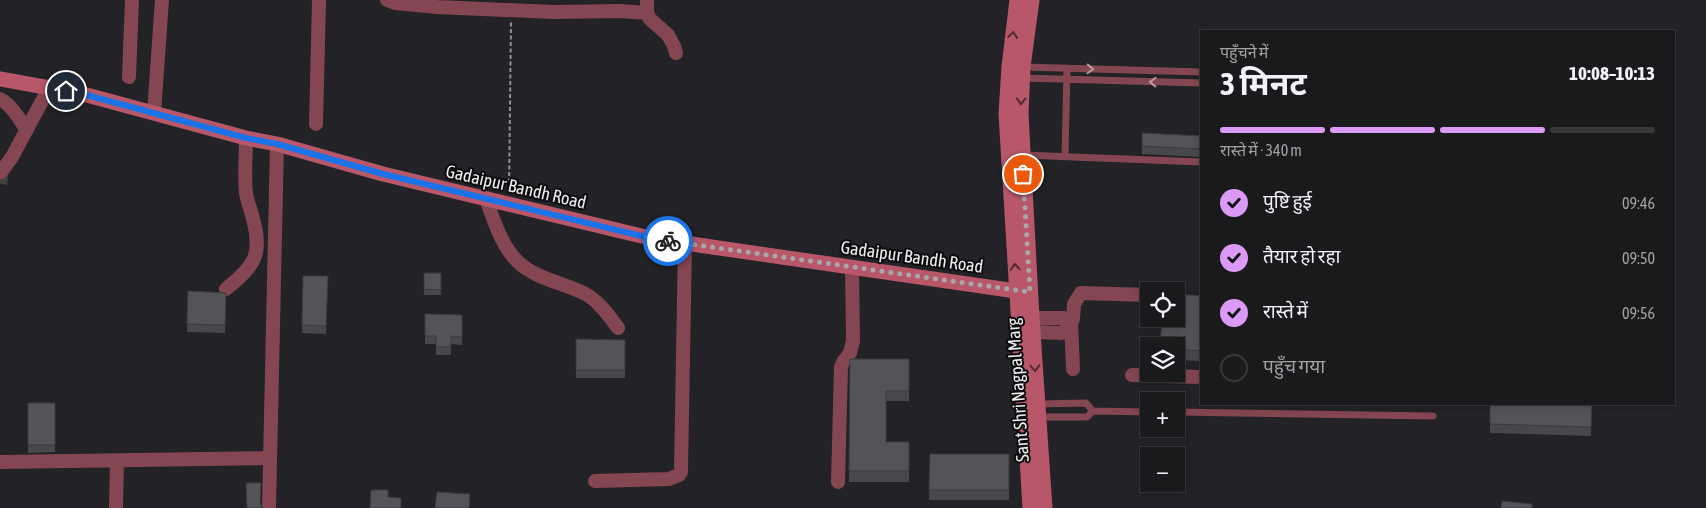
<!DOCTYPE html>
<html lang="hi">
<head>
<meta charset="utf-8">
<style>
	:root { --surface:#1a1a1c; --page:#272729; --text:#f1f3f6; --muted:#9fa1a3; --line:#38383b; --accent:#da9af6 }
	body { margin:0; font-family:"Asap Condensed","Noto Sans Devanagari",sans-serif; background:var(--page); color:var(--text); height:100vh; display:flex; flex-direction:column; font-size:19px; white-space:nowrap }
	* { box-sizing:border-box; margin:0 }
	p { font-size:16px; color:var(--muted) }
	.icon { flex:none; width:28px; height:28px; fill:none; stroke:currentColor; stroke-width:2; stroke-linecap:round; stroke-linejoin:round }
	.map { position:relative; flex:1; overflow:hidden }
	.details { position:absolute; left:1200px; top:30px; width:475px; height:375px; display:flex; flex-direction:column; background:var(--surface); border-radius:0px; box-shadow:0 2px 8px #0003,0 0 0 1px var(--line) }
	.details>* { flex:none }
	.controls { position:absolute; left:1140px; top:282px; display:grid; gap:10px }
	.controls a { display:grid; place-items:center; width:45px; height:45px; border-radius:0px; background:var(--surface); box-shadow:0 2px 8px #0003,0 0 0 1px var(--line); font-size:25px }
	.pin { position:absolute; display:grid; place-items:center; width:42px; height:42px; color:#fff; margin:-21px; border:2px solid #fff; border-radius:50%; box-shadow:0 1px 5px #0007 }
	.courier { position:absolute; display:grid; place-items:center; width:50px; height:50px; margin:-25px; border:4px solid #1a73e8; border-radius:50%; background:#fff; color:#222; box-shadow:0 1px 6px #0007 }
	.head em { font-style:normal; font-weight:700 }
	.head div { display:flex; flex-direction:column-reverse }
	.head { display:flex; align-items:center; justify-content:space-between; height:85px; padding:0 20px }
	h1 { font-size:32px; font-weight:700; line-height:38px }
	.bar { display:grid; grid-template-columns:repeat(4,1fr); gap:8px 5px; align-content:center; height:60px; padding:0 20px }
	.bar i { height:6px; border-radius:4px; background:var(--line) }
	.bar .active { background:var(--accent) }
	.bar p { grid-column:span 4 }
	ol { padding:0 20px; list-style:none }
	li { display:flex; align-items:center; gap:15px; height:55px }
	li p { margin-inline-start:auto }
	li .icon { padding:5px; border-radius:50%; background:var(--accent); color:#111; stroke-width:4 }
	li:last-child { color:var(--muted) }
	li i { width:28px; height:28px; border:2px solid var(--line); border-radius:50% }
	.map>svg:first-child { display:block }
</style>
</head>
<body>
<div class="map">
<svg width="1706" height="508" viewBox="0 0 1706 508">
	<rect width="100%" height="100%" fill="#232226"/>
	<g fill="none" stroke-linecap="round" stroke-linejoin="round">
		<path stroke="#424144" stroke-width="14" stroke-dasharray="14 7" stroke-linecap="butt" d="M 0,170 L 1,178 L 0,184"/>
		<path stroke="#929194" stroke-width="2" stroke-dasharray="4 2.5" stroke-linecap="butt" d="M 509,189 L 511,22"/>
		<path stroke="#844651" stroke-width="7" d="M 1023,67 L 1201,72
			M 1022,78 L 1201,83
			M 1023,155 L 1201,162
			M 1065,156 L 1067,68
			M 1038,404 L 1086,403 L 1093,411 L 1087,417 L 1039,417
			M 1093,411 L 1149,412
			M 1176,412 L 1433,416"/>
		<path stroke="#844651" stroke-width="14" d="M 387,0 L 395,3 L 437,7 L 553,12 L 621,11 L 647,13
			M 647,0 L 647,13 L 650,19 L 668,35 L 674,46 L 676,53
			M 129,77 L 132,0
			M 0,99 C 12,105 19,119 27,130
			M 154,113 L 162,0
			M 316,124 L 319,0
			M 1,172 L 12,157 L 49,88
			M 486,199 C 494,220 501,245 517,261 C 536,280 567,283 589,296 C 601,304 610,317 618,328
			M 226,289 C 256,265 263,254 252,215 C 250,208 247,200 246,193 C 244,175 246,156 246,138
			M 1032,318 L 1064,318 L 1067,323 L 1067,330 L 1061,333 L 1033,332
			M 1067,323 L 1071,323 L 1073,319 L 1074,304 L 1081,293 L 1149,295
			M 1071,323 L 1073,369
			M 1132,375 L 1201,377
			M 0,462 L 269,458
			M 595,481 L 669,479 L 679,475 L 681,472 L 685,243
			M 838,482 L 841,367 L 843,362 L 850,353 L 853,341 L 852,267
			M 116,508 L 117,461
			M 269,508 L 277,144"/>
		<path stroke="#b9576a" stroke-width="15" d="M 1017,0 L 1009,67 L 1006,114 L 1030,508
			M 1032,0 L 1023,67 L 1021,114 L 1032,318 L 1045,508
			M 0,79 L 83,94 L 246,138 L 277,144 L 383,174 L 650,238 L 1016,291 L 1030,292"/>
	</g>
	<path fill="#48474b" d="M 1142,133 L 1201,136 L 1201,157 L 1142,154 Z
		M 424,273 L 441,273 L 441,295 L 424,295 Z
		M 303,276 L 328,276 L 326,334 L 302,333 Z
		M 188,291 L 226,293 L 225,333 L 187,332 Z
		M 1201,296 L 1201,361 L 1176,360 L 1176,346 Z
		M 425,314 L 462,315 L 462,345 L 451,344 L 451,355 L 436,355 L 436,344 L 425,344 Z
		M 576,339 L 625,340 L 625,378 L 576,378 Z
		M 850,359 L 909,359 L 909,401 L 886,401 L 886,442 L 909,442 L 909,482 L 849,482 Z
		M 28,403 L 55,403 L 55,452 L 28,453 Z
		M 1490,404 L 1592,404 L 1591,436 L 1490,433 Z
		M 930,454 L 1009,454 L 1009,500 L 929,500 Z"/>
	<path fill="#545357" stroke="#3b3a3d" d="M 1142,133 L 1201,136 L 1201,149 L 1142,146 Z
		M 424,273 L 441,273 L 441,290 L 424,289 Z
		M 303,276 L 328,276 L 326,326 L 302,325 Z
		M 188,291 L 226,293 L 225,325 L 187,324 Z
		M 1176,294 L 1201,296 L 1201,351 L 1176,349 L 1176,346 L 1160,346 L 1162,319 L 1176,319 Z
		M 425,314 L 462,315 L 462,337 L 451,336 L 451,347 L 436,347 L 436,336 L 425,336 Z
		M 576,339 L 625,340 L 625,370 L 576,370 Z
		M 850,359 L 909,359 L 909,391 L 886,391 L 886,442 L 909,442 L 909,471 L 849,471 Z
		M 28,403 L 55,403 L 55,445 L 28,445 Z
		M 1490,404 L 1592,404 L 1591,427 L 1490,424 Z
		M 930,454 L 1009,454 L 1009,490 L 929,490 Z
		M 246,483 L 261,483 L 260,503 L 263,508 L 247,508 Z
		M 371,490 L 388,490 L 388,497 L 401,498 L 401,508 L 370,508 Z
		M 437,492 L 470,494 L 469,508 L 435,508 Z
		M 1502,501 L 1532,504 L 1532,508 L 1501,508 Z"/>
	<defs><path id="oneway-chevron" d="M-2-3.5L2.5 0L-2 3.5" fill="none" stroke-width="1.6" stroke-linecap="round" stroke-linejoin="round" transform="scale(1.25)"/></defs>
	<g stroke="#512a33">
		<use href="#oneway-chevron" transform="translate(1013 35) rotate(-83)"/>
		<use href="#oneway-chevron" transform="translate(1021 101) rotate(91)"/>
		<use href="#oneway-chevron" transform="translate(1015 267) rotate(-94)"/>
		<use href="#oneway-chevron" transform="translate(1035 368) rotate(86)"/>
	</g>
	<g stroke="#ba9aa0">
		<use href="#oneway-chevron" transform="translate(1090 69) rotate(2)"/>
		<use href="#oneway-chevron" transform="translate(1153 82) rotate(-178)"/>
	</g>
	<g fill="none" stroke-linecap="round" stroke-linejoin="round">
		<path stroke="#a8a7a9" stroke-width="5" stroke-dasharray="0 9" d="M 668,241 L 1030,292 L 1023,174"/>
		<path stroke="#1a73e8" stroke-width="6" d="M 66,91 L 83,94 L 246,138 L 277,144 L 383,174 L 650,238 L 668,241"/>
	</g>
	<g text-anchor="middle" stroke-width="4" stroke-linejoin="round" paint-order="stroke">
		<g font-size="18" fill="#efeef0" stroke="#0c0c0e">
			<text transform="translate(516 187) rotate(13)" y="6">Gadaipur Bandh Road</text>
			<text transform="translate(912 257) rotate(8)" y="6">Gadaipur Bandh Road</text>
			<text transform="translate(1018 390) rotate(-94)" y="6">Sant Shri Nagpal Marg</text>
		</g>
	</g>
</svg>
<div class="controls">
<a><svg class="icon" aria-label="locate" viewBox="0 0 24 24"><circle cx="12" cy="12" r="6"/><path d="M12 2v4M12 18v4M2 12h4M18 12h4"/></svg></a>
<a><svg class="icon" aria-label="layers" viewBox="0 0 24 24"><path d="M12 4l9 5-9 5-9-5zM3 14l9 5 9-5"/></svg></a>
<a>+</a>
<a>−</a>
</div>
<div class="pin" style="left:1023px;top:174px;background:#ea580c"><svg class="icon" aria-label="bag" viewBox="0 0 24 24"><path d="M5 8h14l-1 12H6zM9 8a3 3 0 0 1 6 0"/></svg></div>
<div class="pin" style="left:66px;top:91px;background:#1f2937"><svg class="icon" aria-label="home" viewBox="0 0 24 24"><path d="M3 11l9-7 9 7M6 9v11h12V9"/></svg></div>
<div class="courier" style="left:668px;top:241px"><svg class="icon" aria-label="bike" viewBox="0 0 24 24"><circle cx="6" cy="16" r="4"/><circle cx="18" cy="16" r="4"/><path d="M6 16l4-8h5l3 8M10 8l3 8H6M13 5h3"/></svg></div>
<section class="details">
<div class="head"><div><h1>3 मिनट</h1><p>पहुँचने में</p></div><em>10:08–10:13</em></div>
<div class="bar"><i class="active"></i><i class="active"></i><i class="active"></i><i></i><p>रास्ते में · 340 m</p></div>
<ol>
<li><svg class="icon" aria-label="check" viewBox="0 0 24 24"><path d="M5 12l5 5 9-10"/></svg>पुष्टि हुई<p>09:46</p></li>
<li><svg class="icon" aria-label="check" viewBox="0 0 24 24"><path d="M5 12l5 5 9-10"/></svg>तैयार हो रहा<p>09:50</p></li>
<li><svg class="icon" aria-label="check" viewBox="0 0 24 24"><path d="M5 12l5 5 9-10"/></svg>रास्ते में<p>09:56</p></li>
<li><i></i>पहुँच गया</li>
</ol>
</section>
</div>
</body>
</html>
